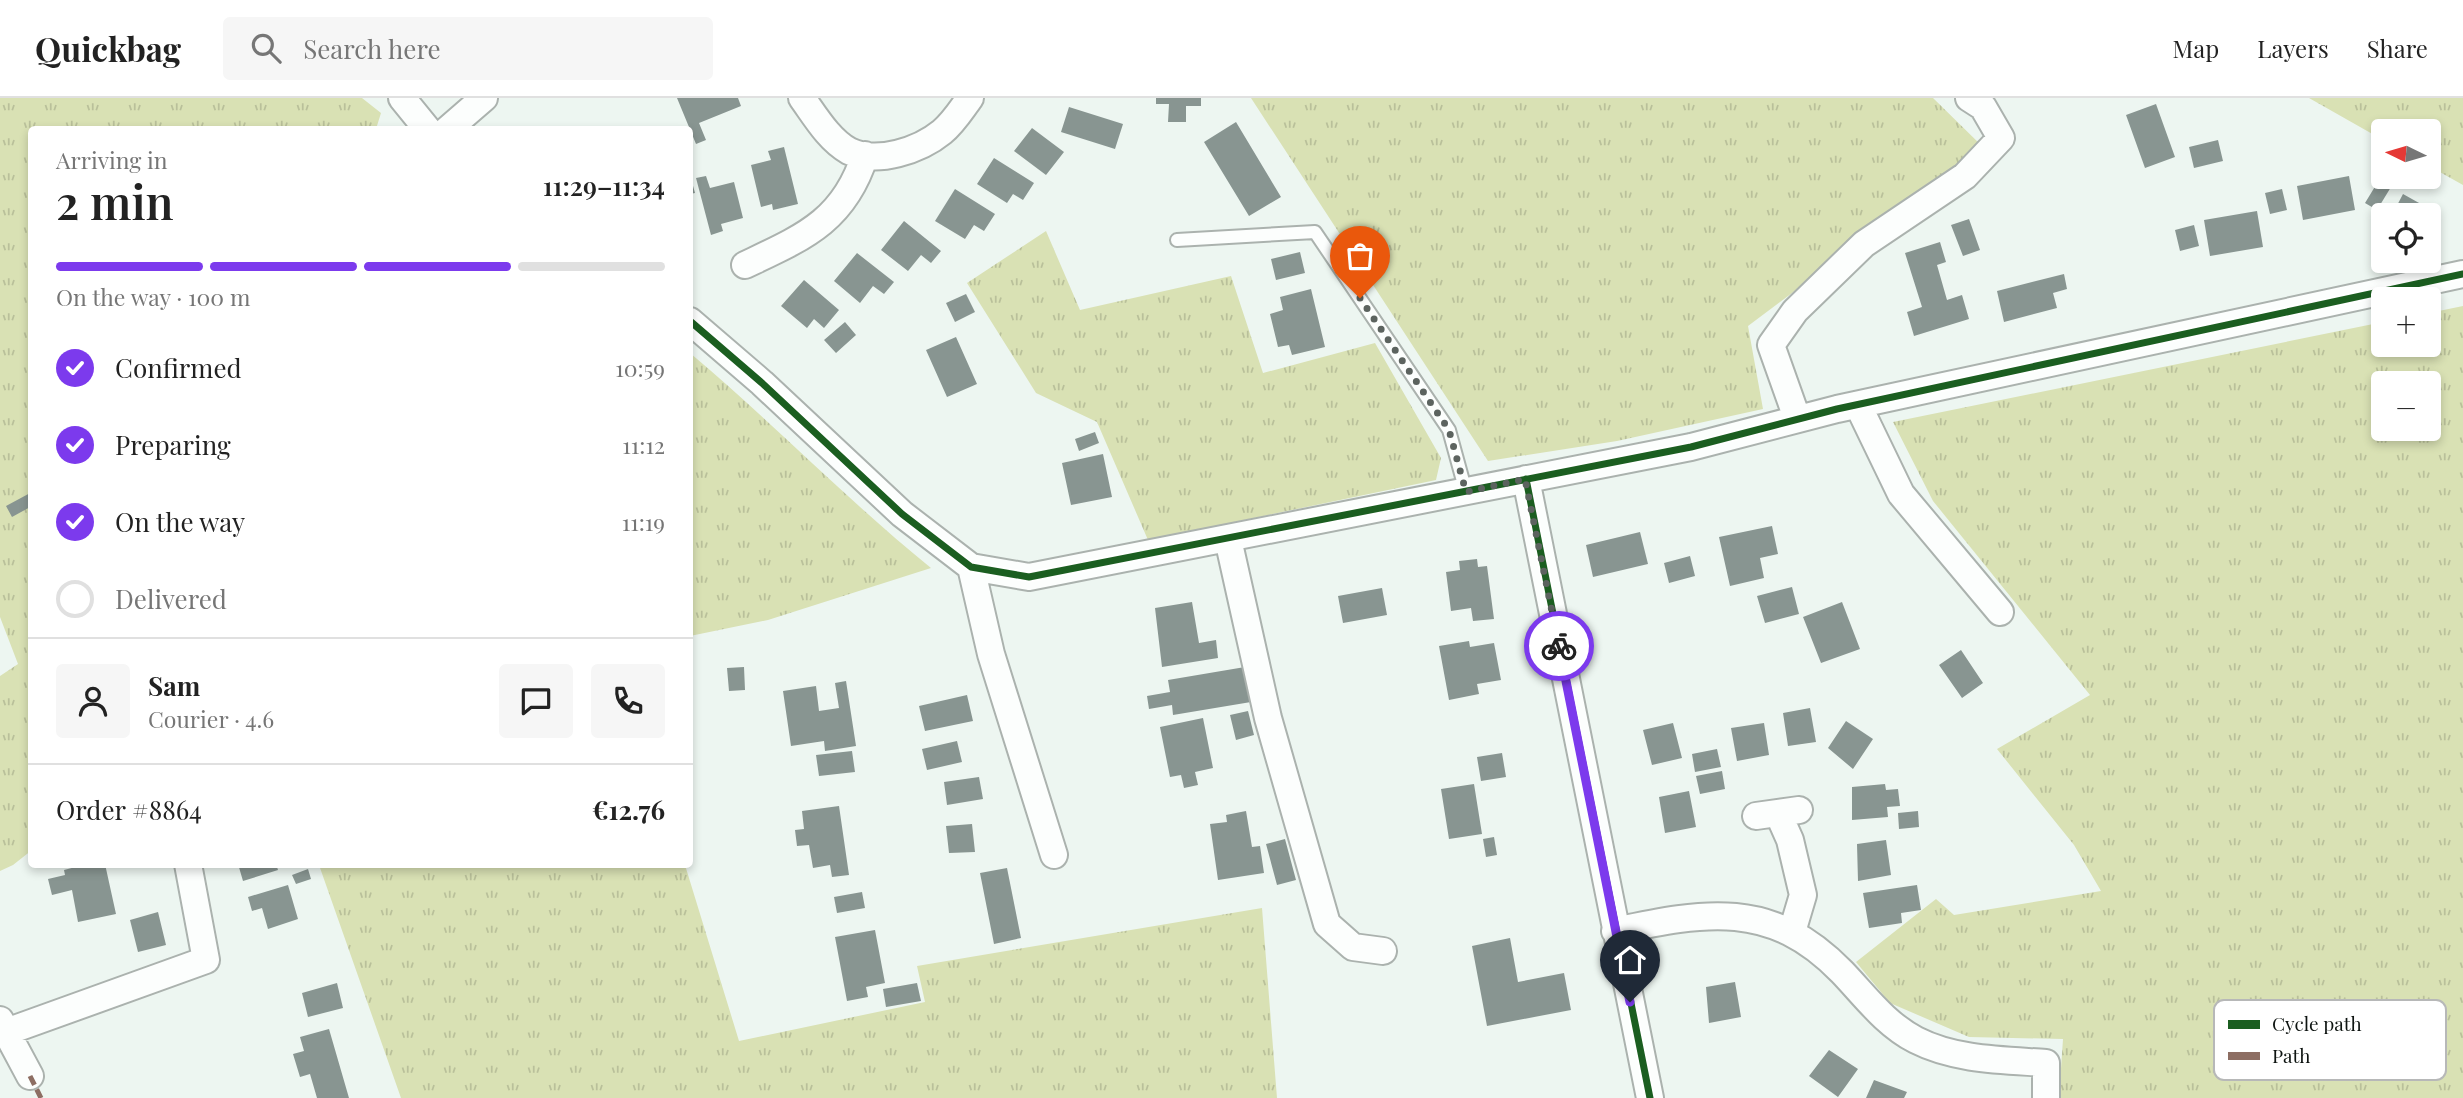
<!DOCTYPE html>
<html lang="en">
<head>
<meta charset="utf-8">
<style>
	:root { --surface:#fff; --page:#f6f6f6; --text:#222; --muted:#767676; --line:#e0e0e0; --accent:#7c3aed }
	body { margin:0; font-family:"Playfair Display",serif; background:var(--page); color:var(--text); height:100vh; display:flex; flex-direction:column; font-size:26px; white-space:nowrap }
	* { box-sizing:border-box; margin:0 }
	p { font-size:23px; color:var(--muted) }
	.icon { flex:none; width:38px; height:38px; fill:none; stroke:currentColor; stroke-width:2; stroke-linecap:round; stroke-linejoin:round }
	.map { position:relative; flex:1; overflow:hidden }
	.details { position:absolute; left:28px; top:28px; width:665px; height:742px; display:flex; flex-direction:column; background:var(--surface); border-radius:7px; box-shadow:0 4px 10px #0003 }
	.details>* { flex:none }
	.needle { width:46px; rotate:275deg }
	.fabs { position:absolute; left:2371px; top:21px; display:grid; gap:14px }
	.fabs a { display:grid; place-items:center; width:70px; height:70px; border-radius:7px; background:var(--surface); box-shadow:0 4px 10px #0003; font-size:35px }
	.pin { position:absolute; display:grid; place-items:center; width:60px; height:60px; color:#fff; margin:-72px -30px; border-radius:50% 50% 50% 0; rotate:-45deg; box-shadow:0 0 7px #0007 }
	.pin .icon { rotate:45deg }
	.courier { position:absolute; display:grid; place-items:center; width:70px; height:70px; margin:-35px; border:5px solid #7c3aed; border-radius:50%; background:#fff; color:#222; box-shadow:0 2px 9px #0007 }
	.overview em { font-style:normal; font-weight:600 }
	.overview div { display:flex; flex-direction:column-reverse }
	.overview { display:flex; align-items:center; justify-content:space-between; height:119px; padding:0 28px }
	h1 { font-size:46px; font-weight:600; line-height:52px }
	.bar { display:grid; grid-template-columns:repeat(4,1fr); gap:10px 7px; align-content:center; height:84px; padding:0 28px }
	.bar i { height:9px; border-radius:5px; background:var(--line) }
	.bar .on { background:var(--accent) }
	.bar p { grid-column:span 4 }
	.line { display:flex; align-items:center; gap:18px; padding:0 28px; border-top:2px solid var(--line) }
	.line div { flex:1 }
	.round { display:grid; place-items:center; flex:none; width:74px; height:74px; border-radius:7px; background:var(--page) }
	ol { padding:0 28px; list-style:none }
	li { display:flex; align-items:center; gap:21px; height:77px }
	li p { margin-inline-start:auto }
	li .icon { padding:7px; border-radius:50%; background:var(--accent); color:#fff; stroke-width:4 }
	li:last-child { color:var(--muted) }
	li i { width:38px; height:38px; border:4px solid var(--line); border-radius:50% }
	header { display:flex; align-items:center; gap:42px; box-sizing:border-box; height:98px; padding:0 35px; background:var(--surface); border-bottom:2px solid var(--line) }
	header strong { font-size:33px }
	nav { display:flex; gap:38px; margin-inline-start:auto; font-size:24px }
	.search { width:490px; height:63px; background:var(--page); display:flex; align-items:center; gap:18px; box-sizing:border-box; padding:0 24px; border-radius:7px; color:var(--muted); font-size:26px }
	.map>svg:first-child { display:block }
</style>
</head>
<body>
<header>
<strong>Quickbag</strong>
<div class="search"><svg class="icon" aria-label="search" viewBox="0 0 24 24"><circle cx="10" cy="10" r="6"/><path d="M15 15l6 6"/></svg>Search here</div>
<nav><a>Map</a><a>Layers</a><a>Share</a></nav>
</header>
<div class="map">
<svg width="2463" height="1000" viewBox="0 0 2463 1000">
	<defs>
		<pattern id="grass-tufts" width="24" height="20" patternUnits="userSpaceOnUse" patternTransform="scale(1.75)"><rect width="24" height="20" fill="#d9e1b4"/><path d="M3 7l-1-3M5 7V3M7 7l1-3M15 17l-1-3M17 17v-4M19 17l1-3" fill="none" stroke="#b9c09a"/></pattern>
	</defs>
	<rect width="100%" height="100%" fill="#edf6f1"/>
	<path fill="url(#grass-tufts)" fill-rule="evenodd" d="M 0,0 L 362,0 L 381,15 L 376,31 L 32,32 L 32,752 L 13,767 L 0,773 L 0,578 L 18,566 L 0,519 Z
		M 1251,0 L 1933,0 L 1985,51 L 1748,228 L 1763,311 L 1617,343 L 1488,363 Z
		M 2309,0 L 2463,0 L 2463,87 L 2429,68 L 2429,33 L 2384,33 L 2383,42 Z
		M 1046,133 L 1080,212 L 1231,178 L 1263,275 L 1375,245 L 1441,360 L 1436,382 L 1148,442 L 1097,324 L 1036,295 L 967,185 Z
		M 2463,208 L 2463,1000 L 2059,1000 L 2063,941 L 1969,939 L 1890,905 L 1856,864 L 1936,801 L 1954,817 L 2101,793 L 2074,747 L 1997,651 L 2090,597 L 1933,403 L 1893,324 L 2383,224 L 2384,247 L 2429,247 L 2429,215 ZM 2429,285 L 2429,331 L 2384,331 L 2384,285 Z
		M 690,255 C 772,324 847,402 931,470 L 768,522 L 690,538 Z
		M 319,767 L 685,767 L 739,943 L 925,904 L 917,868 L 1262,810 L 1277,1000 L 401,1000 Z"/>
	<path fill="#889591" d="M 677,0 L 738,0 L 741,8 L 699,25 L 706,42 L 696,46 Z
		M 1156,0 L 1201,0 L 1201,8 L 1186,8 L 1186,24 L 1168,24 L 1169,6 L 1156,6 Z
		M 2156,6 L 2175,59 L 2145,70 L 2126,17 Z
		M 1069,9 L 1123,26 L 1115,51 L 1061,34 Z
		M 1236,24 L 1281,99 L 1249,118 L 1204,44 Z
		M 1032,30 L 1064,54 L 1046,77 L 1014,53 Z
		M 2218,42 L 2223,63 L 2194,70 L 2189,49 Z
		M 784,49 L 798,106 L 773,112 L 772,106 L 761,109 L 751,67 L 771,62 L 768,53 Z
		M 994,60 L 1034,85 L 1023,102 L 1013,96 L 1007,105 L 977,86 Z
		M 690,77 L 695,95 L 690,96 Z
		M 706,78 L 710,90 L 734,84 L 743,120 L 721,126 L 723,133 L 711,137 L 696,80 Z
		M 2349,78 L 2355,112 L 2303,122 L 2297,88 Z
		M 2379,82 L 2391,89 L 2377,112 L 2365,105 Z
		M 955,91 L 995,116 L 984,133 L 974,127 L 965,141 L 935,123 Z
		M 2282,91 L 2287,112 L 2270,116 L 2265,95 Z
		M 2403,96 L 2437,115 L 2429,129 L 2429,117 L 2392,117 Z
		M 2257,113 L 2263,149 L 2210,158 L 2204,122 Z
		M 1969,121 L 1980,152 L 1963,158 L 1951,127 Z
		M 904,123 L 941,153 L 931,165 L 921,157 L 908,173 L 881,152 Z
		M 2194,127 L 2199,148 L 2180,153 L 2175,132 Z
		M 2429,131 L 2440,137 L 2433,150 L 2429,148 Z
		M 1940,144 L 1946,164 L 1937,167 L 1947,202 L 1962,197 L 1969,221 L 1914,238 L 1907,214 L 1922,209 L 1905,155 Z
		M 1300,154 L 1305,175 L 1276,182 L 1271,161 Z
		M 857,155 L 894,184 L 884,196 L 873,188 L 860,205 L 834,183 Z
		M 2064,176 L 2067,191 L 2053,195 L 2057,210 L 2004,224 L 1997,193 Z
		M 804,182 L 839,212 L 824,230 L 814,221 L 807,230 L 781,208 Z
		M 1311,191 L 1325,249 L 1292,257 L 1289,247 L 1278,249 L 1270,216 L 1283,212 L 1280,199 Z
		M 966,196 L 975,214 L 955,224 L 946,205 Z
		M 845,224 L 856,237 L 836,255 L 824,242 Z
		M 956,239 L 977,286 L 947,299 L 926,252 Z
		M 1095,334 L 1099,345 L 1079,353 L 1075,341 Z
		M 1103,356 L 1112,399 L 1071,407 L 1062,365 Z
		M 32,394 L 32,408 L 12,419 L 6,408 Z
		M 1772,428 L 1778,456 L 1760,460 L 1764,480 L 1730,488 L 1719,439 Z
		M 1640,434 L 1648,466 L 1593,479 L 1586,447 Z
		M 1690,458 L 1695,478 L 1669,485 L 1664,465 Z
		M 1477,461 L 1478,469 L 1487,468 L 1494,521 L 1473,523 L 1471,510 L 1451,513 L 1446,474 L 1460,472 L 1459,463 Z
		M 1792,489 L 1799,516 L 1765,525 L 1757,498 Z
		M 1382,490 L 1387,517 L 1343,525 L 1338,498 Z
		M 1192,504 L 1199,545 L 1216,542 L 1218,560 L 1162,569 L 1155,510 Z
		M 1842,504 L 1860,551 L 1821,565 L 1803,519 Z
		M 1469,543 L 1470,549 L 1494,545 L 1501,582 L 1477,586 L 1479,596 L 1449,602 L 1439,548 Z
		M 1961,552 L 1983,585 L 1962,600 L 1939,567 Z
		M 744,569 L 745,592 L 729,593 L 727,570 Z
		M 1245,569 L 1251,604 L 1173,617 L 1172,607 L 1149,611 L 1147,598 L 1170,594 L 1168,582 Z
		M 846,583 L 856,648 L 825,653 L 824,643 L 791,648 L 783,593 L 816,588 L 819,613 L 839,610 L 835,585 Z
		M 967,597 L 973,623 L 925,633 L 919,608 Z
		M 1810,610 L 1816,644 L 1788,648 L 1783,615 Z
		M 1248,613 L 1254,637 L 1236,642 L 1230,617 Z
		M 1203,620 L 1213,670 L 1195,674 L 1198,687 L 1184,690 L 1181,677 L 1170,679 L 1160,629 Z
		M 1846,623 L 1873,641 L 1853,671 L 1828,650 Z
		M 1673,625 L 1682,660 L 1652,667 L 1643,632 Z
		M 1764,625 L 1769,657 L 1737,663 L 1731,630 Z
		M 957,643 L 962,664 L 927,672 L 922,651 Z
		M 1717,651 L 1721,669 L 1695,674 L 1692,656 Z
		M 852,653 L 855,674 L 819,678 L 816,657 Z
		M 1502,655 L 1506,679 L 1481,683 L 1477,659 Z
		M 1722,673 L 1725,691 L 1700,696 L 1696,678 Z
		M 979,679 L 983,701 L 947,707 L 944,684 Z
		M 1474,686 L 1482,736 L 1449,741 L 1441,691 Z
		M 1885,686 L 1886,692 L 1898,691 L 1900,708 L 1887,709 L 1888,719 L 1852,722 L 1852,689 Z
		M 1689,693 L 1696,729 L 1665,735 L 1659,699 Z
		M 839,708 L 849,777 L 832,779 L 830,767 L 813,770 L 809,747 L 797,748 L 795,732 L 804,731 L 802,713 Z
		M 1246,713 L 1252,749 L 1260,748 L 1264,775 L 1218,782 L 1210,726 L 1227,724 L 1226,717 Z
		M 1918,713 L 1919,729 L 1899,731 L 1898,715 Z
		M 972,726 L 975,754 L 949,755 L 946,728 Z
		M 1494,739 L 1497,757 L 1486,759 L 1483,741 Z
		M 1285,741 L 1296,782 L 1277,787 L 1266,746 Z
		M 1886,742 L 1891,777 L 1858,783 L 1857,746 Z
		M 87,766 L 105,766 L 116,816 L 78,824 L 72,792 L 52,797 L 48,781 L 65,777 L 64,772 Z
		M 238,766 L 276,766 L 278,772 L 243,783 Z
		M 1007,770 L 1021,840 L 994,846 L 980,775 Z
		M 308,771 L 311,781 L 296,786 L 292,777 Z
		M 288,787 L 298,821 L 268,831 L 262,810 L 252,813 L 248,799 Z
		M 1917,787 L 1921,812 L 1901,815 L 1902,825 L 1869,830 L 1863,795 Z
		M 862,794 L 865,810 L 837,815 L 834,799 Z
		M 158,814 L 166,847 L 138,854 L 130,822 Z
		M 875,832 L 885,885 L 866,889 L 868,899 L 847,903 L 835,839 Z
		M 1510,840 L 1518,884 L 1564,875 L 1571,912 L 1487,928 L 1472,848 Z
		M 1735,884 L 1741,919 L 1709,925 L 1706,889 Z
		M 337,885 L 343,910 L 308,919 L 302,895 Z
		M 917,885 L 921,903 L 886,909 L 883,891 Z
		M 329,931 L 349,1000 L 317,1000 L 310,976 L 300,979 L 293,956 L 304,953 L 300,939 Z
		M 1829,952 L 1858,971 L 1838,999 L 1809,978 Z
		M 1874,982 L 1907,994 L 1904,1000 L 1866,1000 Z"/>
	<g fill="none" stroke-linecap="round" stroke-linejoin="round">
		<g stroke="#abb2ae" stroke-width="16">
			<path id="service" d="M 1177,142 L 1315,134 L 1449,332 L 1466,394"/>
		</g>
		<g stroke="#abb2ae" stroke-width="30">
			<path id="minor" d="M 402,0 L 428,32
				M 802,0 C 815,18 829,42 849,53 C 877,67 920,52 942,34 C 954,24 961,12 970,0
				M 447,32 L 484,0
				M 745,167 C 804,139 844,123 865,57
				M 690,223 L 762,285 L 902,416 L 971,469 L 1029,479 L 1691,349 L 1837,311 L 2463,176
				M 1858,307 L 1901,396 L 2000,514
				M 1797,320 L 1771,247 L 1795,213 L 1864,146 L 1965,78 L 2001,40 L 1983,9 L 1969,0
				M 1526,381 L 1650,1000
				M 1228,441 L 1268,620 L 1327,826 L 1353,849 L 1383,853
				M 971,469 L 991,556 L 1054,757
				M 1778,715 L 1790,742 L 1803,797 L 1792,834
				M 1756,718 L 1799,712
				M 1615,833 C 1705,814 1771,801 1842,874 C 1865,898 1885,926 1916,942 C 1955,962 2002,962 2046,965 L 2046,1000
				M 0,922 L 30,978
				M 6,934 L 206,862 L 188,766"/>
		</g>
		<use href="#service" stroke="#fcfefd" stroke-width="12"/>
		<use href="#minor" stroke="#fcfefd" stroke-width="26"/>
		<path stroke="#8d6e63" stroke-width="5" stroke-dasharray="10 5" stroke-linecap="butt" d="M 30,978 L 41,1000"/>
		<g stroke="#fff" stroke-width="11">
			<path id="cycleway" d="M 690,223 L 762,285 L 902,416 L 971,469 L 1029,479 L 1691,349 L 1837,311 L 2463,176
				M 1526,381 L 1650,1000"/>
		</g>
		<use href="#cycleway" stroke="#1b5e20" stroke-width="7"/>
	</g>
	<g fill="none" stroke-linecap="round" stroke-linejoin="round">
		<path stroke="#5c635f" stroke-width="7" stroke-dasharray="0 12.6" d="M 1360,200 L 1449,332 L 1466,394 L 1525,381 L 1559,548"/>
		<path stroke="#7c3aed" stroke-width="9" d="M 1559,548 L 1630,904"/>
	</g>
	<rect x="2214" y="902" width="232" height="80" rx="10" fill="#fff" stroke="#b7b8b8" stroke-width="2"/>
	<rect x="2228" y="922" width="32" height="9" fill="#1b5e20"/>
	<rect x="2228" y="954" width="32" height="8" fill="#8d6e63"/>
	<g font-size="19" fill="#0e1411">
		<text x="2272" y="933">Cycle path</text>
		<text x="2272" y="965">Path</text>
	</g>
</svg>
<div class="fabs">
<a><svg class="needle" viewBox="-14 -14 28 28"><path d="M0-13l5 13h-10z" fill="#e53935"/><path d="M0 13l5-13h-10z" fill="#767676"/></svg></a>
<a><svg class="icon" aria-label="locate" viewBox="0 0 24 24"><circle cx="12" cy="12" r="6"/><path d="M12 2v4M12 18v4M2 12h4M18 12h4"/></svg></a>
<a>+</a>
<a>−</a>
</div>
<div class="pin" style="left:1360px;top:200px;background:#ea580c"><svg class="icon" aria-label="bag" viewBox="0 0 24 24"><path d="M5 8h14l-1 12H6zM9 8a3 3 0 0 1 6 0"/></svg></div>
<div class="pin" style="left:1630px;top:904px;background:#1f2937"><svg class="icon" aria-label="home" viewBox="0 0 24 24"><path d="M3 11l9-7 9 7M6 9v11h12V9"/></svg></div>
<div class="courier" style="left:1559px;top:548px"><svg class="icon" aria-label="bike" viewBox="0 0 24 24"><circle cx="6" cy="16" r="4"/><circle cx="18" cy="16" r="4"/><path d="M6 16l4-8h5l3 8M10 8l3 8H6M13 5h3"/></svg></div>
<section class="details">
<div class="overview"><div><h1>2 min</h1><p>Arriving in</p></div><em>11:29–11:34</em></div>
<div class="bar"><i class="on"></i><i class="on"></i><i class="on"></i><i></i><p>On the way · 100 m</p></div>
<ol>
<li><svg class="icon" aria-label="check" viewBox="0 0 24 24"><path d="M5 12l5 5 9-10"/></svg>Confirmed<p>10:59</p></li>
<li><svg class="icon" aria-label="check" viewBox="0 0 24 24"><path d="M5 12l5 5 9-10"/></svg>Preparing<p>11:12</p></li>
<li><svg class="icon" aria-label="check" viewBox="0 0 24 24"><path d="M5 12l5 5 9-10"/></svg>On the way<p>11:19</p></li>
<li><i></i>Delivered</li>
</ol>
<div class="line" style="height:126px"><a class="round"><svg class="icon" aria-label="person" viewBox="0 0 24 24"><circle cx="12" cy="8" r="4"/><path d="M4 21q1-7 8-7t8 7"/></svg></a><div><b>Sam</b><p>Courier · 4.6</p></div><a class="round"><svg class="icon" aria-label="chat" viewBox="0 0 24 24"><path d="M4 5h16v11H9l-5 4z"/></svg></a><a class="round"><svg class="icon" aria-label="phone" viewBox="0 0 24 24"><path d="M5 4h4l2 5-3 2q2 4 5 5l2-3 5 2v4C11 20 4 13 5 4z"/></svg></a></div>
<div class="line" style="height:91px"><div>Order #8864</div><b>€12.76</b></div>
</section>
</div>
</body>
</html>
